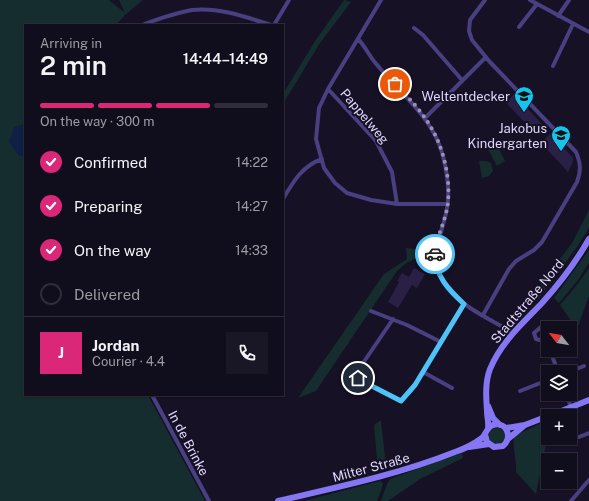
<!DOCTYPE html>
<html lang="en">
<head>
<meta charset="utf-8">
<style>
	:root { --surface:#100d1c; --page:#191625; --text:#f1f3f6; --muted:#9c9ca3; --line:#302d3b; --accent:#db2777 }
	body { margin:0; font-family:"Public Sans",sans-serif; background:var(--page); color:var(--text); height:100vh; display:flex; flex-direction:column; font-size:15px; white-space:nowrap }
	* { box-sizing:border-box; margin:0 }
	p { font-size:13px; color:var(--muted) }
	.icon { flex:none; width:22px; height:22px; fill:none; stroke:currentColor; stroke-width:2; stroke-linecap:round; stroke-linejoin:round }
	.map { position:relative; flex:1; overflow:hidden }
	.side { position:absolute; left:24px; top:24px; width:260px; height:372px; display:flex; flex-direction:column; background:var(--surface); border-radius:0px; box-shadow:0 1px 3px #0004,0 0 0 1px var(--line) }
	.side>* { flex:none }
	.needle { width:26px; rotate:301deg }
	.tools { position:absolute; left:541px; top:321px; display:grid; gap:8px }
	.tools a { display:grid; place-items:center; width:36px; height:36px; border-radius:0px; background:var(--surface); box-shadow:0 1px 3px #0004,0 0 0 1px var(--line); font-size:20px }
	.pin { position:absolute; display:grid; place-items:center; width:34px; height:34px; color:#fff; margin:-17px; border:2px solid #fff; border-radius:50%; box-shadow:0 1px 4px #0007 }
	.courier { position:absolute; display:grid; place-items:center; width:40px; height:40px; margin:-20px; border:3px solid #4fc3f7; border-radius:50%; background:#fff; color:#222; box-shadow:0 1px 5px #0007 }
	.overview em { font-style:normal; font-weight:600 }
	.overview div { display:flex; flex-direction:column-reverse }
	.overview { display:flex; align-items:center; justify-content:space-between; height:68px; padding:0 16px }
	h1 { font-size:26px; font-weight:600; line-height:30px }
	.bar { display:grid; grid-template-columns:repeat(4,1fr); gap:6px 4px; align-content:center; height:48px; padding:0 16px }
	.bar i { height:5px; border-radius:3px; background:var(--line) }
	.bar .active { background:var(--accent) }
	.bar p { grid-column:span 4 }
	.line { display:flex; align-items:center; gap:10px; padding:0 16px; border-top:1px solid var(--line) }
	.line div { flex:1 }
	.round { display:grid; place-items:center; flex:none; width:42px; height:42px; border-radius:0px; background:var(--page) }
	ol { padding:0 16px; list-style:none }
	li { display:flex; align-items:center; gap:12px; height:44px }
	li p { margin-inline-start:auto }
	li .icon { padding:4px; border-radius:50%; background:var(--accent); color:#fff; stroke-width:4 }
	li:last-child { color:var(--muted) }
	li i { width:22px; height:22px; border:2px solid var(--line); border-radius:50% }
	.map>svg:first-child { display:block }
</style>
</head>
<body>
<div class="map">
<svg width="589" height="501" viewBox="0 0 589 501">
	<rect width="100%" height="100%" fill="#161125"/>
	<path fill="#152d2f" d="M 0,0 L 109,0 L 125,13 L 119,0 L 143,0 L 126,14 L 116,25 L 25,25 L 25,124 L 14,128 L 19,156 L 25,156 L 25,395 L 148,395 L 205,501 L 0,501 Z
		M 344,0 L 351,2 L 320,43 L 283,104 L 283,94 L 315,41 Z
		M 497,145 L 505,161 L 497,166 L 488,149 Z
		M 479,161 L 486,161 L 491,163 L 493,171 L 489,176 L 482,178 Z
		M 589,210 L 589,228 L 577,247 L 538,299 L 533,295 L 572,243 Z
		M 406,248 L 428,251 L 428,257 C 414,257 407,262 397,271 L 316,391 L 298,398 L 384,274 L 407,259 Z
		M 589,250 L 589,263 L 578,280 L 559,303 L 554,298 Z
		M 589,268 L 589,296 L 577,329 L 560,305 L 576,286 Z
		M 381,420 L 386,467 L 378,471 L 374,425 Z
		M 548,421 L 548,435 L 536,494 L 516,472 C 517,460 512,448 514,436 L 544,422 Z
		M489 436a8 8 0 1 1 16 0a8 8 0 1 1-16 0Z
		M 462,453 L 463,458 L 420,479 L 388,501 L 381,501 L 387,484 L 390,479 Z
		M 380,481 L 382,482 L 383,485 L 377,501 L 304,501 Z"/>
	<path fill="#101f45" d="M 25,124 L 25,156 L 19,156 L 9,142 L 14,128 Z"/>
	<path fill="#2a1f45" d="M 514,94 L 542,124 L 534,132 L 506,103 Z
		M 551,133 L 573,158 L 573,162 L 568,172 L 543,145 L 544,144 L 542,142 Z
		M 414,268 L 425,274 L 417,288 L 412,285 L 398,308 L 388,302 L 399,282 L 397,281 L 402,273 L 409,277 Z"/>
	<g fill="none" stroke-linecap="round" stroke-linejoin="round">
		<path stroke="#484080" stroke-width="4" d="M 381,0 L 328,89 L 319,108 L 316,139 L 324,168 L 335,183 L 347,193 L 371,200 L 397,204 L 448,204
			M 530,0 L 589,32
			M 558,16 L 569,0
			M 142,25 C 158,19 175,13 192,10 C 219,7 246,17 271,25
			M 274,25 L 289,0
			M 519,27 L 537,4
			M 414,28 L 423,35 L 462,80
			M 358,39 C 366,47 370,58 378,66 C 402,96 433,117 443,156 C 447,172 450,191 447,208 C 442,239 423,261 450,291 C 466,309 492,320 513,333
			M 553,66 L 573,24
			M 328,89 L 376,141 L 392,172 L 397,204
			M 425,118 L 486,57
			M 283,199 C 293,182 302,166 322,159
			M 371,311 L 407,325 L 441,342
			M 483,315 L 509,269 L 516,261 L 534,250 L 542,242 L 577,182 C 581,171 581,164 576,152 L 489,61 L 472,40 L 469,31 L 470,20 L 485,0
			M 393,319 L 359,369 L 358,378 L 360,380 L 401,401 L 415,385 L 464,304
			M 547,342 L 536,339 L 534,333 L 541,327 L 548,346
			M 550,350 L 558,372
			M 423,372 L 452,388
			M 569,372 L 584,366
			M 520,391 L 548,380
			M 566,394 L 571,407
			M 152,395 L 209,501
			M 579,437 L 589,433
			M 571,501 L 589,480"/>
		<path stroke="#8577f4" stroke-width="6" d="M 488,406 L 493,418 L 500,425
			M 549,416 L 589,400
			M 506,428 L 525,425 L 548,416
			M 488,429 C 489,422 487,418 487,411 C 486,397 485,382 490,369 C 501,342 523,323 542,303 C 560,283 576,262 589,239
			M 508,439 L 525,425
			M 469,447 L 489,444
			M 278,501 C 338,487 397,475 455,452 C 464,449 474,444 482,438 C 486,434 487,427 493,425 C 507,421 513,438 503,446 L 494,447 L 487,442 L 485,434"/>
	</g>
	<g fill="none" stroke-linecap="round" stroke-linejoin="round">
		<path stroke="#9992b1" stroke-width="4" stroke-dasharray="0 7.2" d="M 395,84 C 407,96 420,109 429,124 C 444,147 452,182 447,209 C 444,224 436,238 435,254"/>
		<path stroke="#4fc3f7" stroke-width="5" d="M 358,378 L 360,380 L 401,401 L 415,385 L 464,304 C 449,290 435,276 435,254"/>
	</g>
	<defs>
		<g id="school-pin" transform="scale(1)"><path d="M0 17L-7.5 6A9.5 9.5 0 1 1 7.5 6Z" fill="#14c4ec" stroke="#161125"/><path d="M0-5L7-2L0 1L-7-2ZM-4 1L0 2.5L4 1V4Q0 6-4 4Z" fill="#111"/></g>
	</defs>
	<g fill-rule="evenodd">
		<use href="#school-pin" x="524" y="96"/>
		<use href="#school-pin" x="561" y="135"/>
	</g>
	<g text-anchor="middle" stroke-width="4" stroke-linejoin="round" paint-order="stroke">
		<g font-size="13" fill="#dfd8fc" stroke="#161125" text-anchor="end">
			<text x="510" y="101">Weltentdecker</text>
			<text x="547" y="133">Jakobus<tspan x="547" dy="15">Kindergarten</tspan></text>
		</g>
		<g font-size="13" fill="#dfd8fc" stroke="#161125">
			<text transform="translate(365 116) rotate(50)" y="5">Pappelweg</text>
			<text transform="translate(527 301) rotate(-50)" y="5">Stadtstraße Nord</text>
			<text transform="translate(189 443) rotate(62)" y="5">In de Brinke</text>
			<text transform="translate(371 467) rotate(-15)" y="5">Milter Straße</text>
		</g>
	</g>
</svg>
<div class="tools">
<a><svg class="needle" viewBox="-14 -14 28 28"><path d="M0-13l5 13h-10z" fill="#e53935"/><path d="M0 13l5-13h-10z" fill="#9c9ca3"/></svg></a>
<a><svg class="icon" aria-label="layers" viewBox="0 0 24 24"><path d="M12 4l9 5-9 5-9-5zM3 14l9 5 9-5"/></svg></a>
<a>+</a>
<a>−</a>
</div>
<div class="pin" style="left:395px;top:84px;background:#ea580c"><svg class="icon" aria-label="bag" viewBox="0 0 24 24"><path d="M5 8h14l-1 12H6zM9 8a3 3 0 0 1 6 0"/></svg></div>
<div class="pin" style="left:358px;top:378px;background:#1f2937"><svg class="icon" aria-label="home" viewBox="0 0 24 24"><path d="M3 11l9-7 9 7M6 9v11h12V9"/></svg></div>
<div class="courier" style="left:435px;top:254px"><svg class="icon" aria-label="car" viewBox="0 0 24 24"><path d="M5 17H2v-5l4-1 3-4h7l3 4 3 1v5h-3M9 17h6M6 11h13"/><circle cx="7" cy="17" r="2"/><circle cx="17" cy="17" r="2"/></svg></div>
<section class="side">
<div class="overview"><div><h1>2 min</h1><p>Arriving in</p></div><em>14:44–14:49</em></div>
<div class="bar"><i class="active"></i><i class="active"></i><i class="active"></i><i></i><p>On the way · 300 m</p></div>
<ol>
<li><svg class="icon" aria-label="check" viewBox="0 0 24 24"><path d="M5 12l5 5 9-10"/></svg>Confirmed<p>14:22</p></li>
<li><svg class="icon" aria-label="check" viewBox="0 0 24 24"><path d="M5 12l5 5 9-10"/></svg>Preparing<p>14:27</p></li>
<li><svg class="icon" aria-label="check" viewBox="0 0 24 24"><path d="M5 12l5 5 9-10"/></svg>On the way<p>14:33</p></li>
<li><i></i>Delivered</li>
</ol>
<div class="line" style="height:72px"><b class="round" style="background:var(--accent);color:#fff">J</b><div><b>Jordan</b><p>Courier · 4.4</p></div><a class="round"><svg class="icon" aria-label="phone" viewBox="0 0 24 24"><path d="M5 4h4l2 5-3 2q2 4 5 5l2-3 5 2v4C11 20 4 13 5 4z"/></svg></a></div>
</section>
</div>
</body>
</html>
